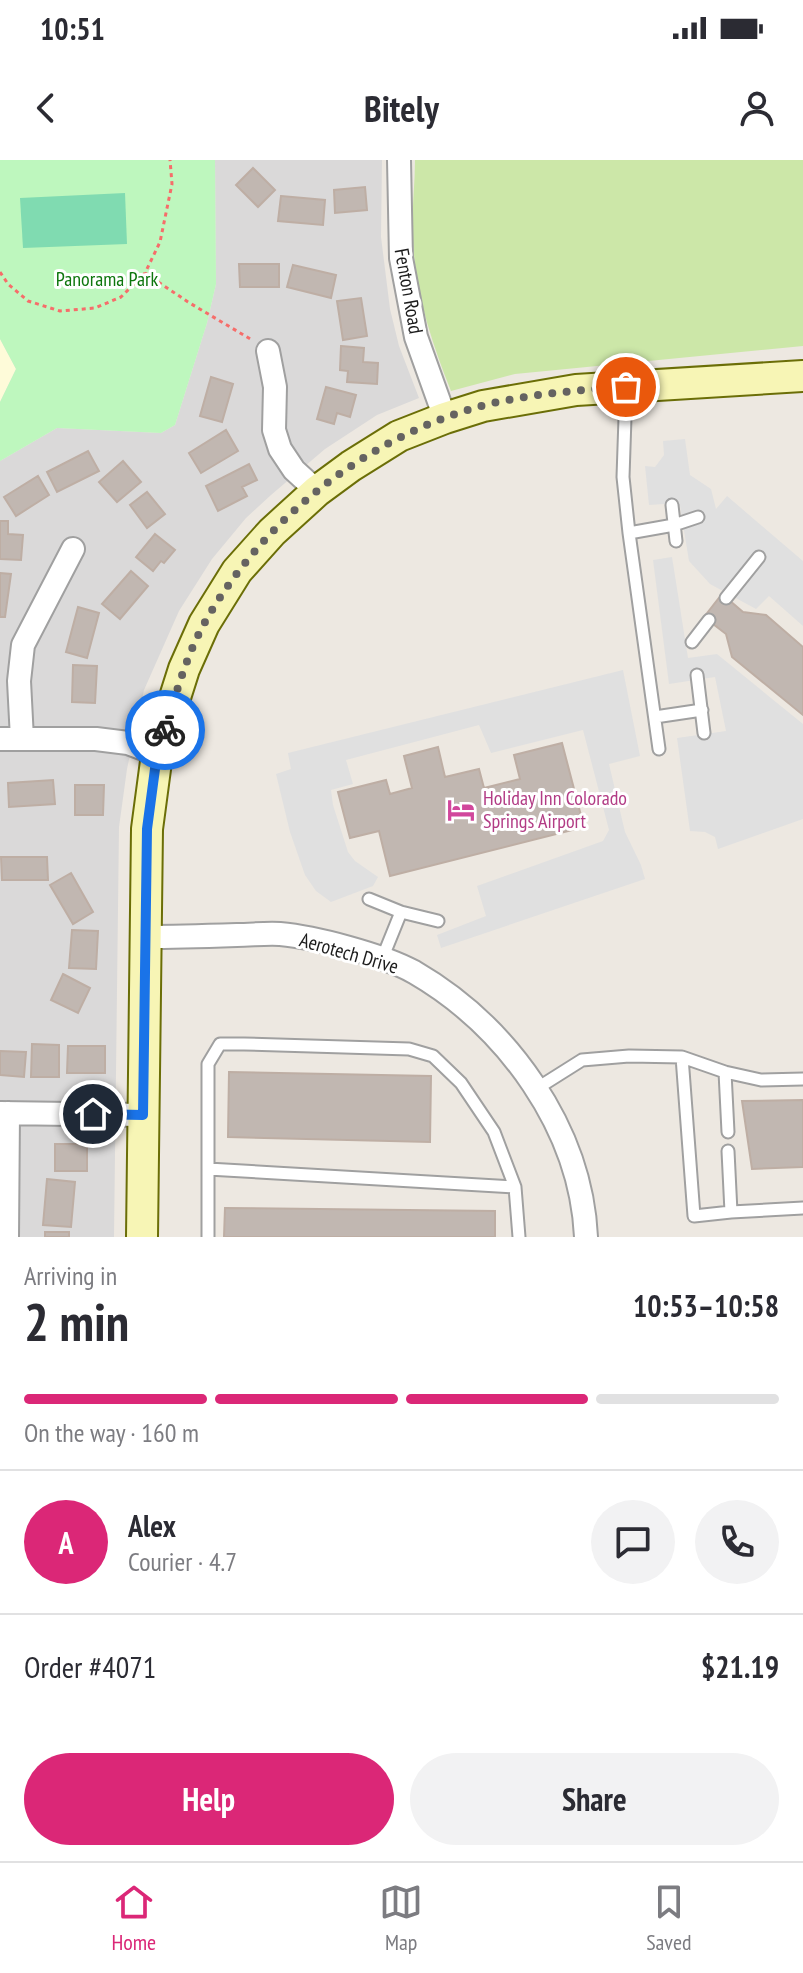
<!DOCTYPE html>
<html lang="en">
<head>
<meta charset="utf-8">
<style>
	:root { --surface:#fff; --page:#f2f2f3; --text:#2b2b33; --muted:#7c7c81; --line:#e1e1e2; --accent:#db2777 }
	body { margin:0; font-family:"PT Sans Narrow",sans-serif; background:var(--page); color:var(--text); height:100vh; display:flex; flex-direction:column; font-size:30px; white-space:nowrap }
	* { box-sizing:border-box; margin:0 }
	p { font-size:26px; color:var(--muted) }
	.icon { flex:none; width:44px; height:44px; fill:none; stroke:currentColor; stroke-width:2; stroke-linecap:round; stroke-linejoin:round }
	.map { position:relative; height:1077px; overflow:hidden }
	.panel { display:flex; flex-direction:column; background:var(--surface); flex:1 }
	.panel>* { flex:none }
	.pin { position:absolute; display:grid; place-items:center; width:68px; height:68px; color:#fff; margin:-34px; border:4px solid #fff; border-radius:50%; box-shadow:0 2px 8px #0007 }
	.courier { position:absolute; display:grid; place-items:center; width:80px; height:80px; margin:-40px; border:6px solid #1a73e8; border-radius:50%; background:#fff; color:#222; box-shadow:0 2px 10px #0007 }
	.headline em { font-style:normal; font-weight:700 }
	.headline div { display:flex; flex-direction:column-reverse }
	.headline { display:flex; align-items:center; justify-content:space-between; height:136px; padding:0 24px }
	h1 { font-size:52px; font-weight:700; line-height:60px }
	.bar { display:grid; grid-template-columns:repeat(4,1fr); gap:12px 8px; align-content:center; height:96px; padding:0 24px }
	.bar i { height:10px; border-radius:6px; background:var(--line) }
	.bar .on { background:var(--accent) }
	.bar p { grid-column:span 4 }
	.line { display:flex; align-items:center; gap:20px; padding:0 24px; border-top:2px solid var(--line) }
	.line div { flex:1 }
	.round { display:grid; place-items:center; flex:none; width:84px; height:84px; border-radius:42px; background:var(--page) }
	.button { display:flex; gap:16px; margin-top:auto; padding:16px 24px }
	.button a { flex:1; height:92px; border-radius:48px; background:var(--accent); color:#fff; font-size:32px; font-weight:700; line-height:92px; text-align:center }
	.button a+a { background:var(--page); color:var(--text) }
	.status { display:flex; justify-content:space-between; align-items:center; height:56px; padding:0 40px; background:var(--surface); direction:ltr }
	.status svg { height:22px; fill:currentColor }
	header { display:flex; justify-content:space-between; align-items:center; height:104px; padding:0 24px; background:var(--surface); font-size:36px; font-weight:700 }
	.tabs { display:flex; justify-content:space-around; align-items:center; height:112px; border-top:2px solid var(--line); background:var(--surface); font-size:22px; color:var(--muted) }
	.tabs a { display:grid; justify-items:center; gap:4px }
	.tabs .on { color:var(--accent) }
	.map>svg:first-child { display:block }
</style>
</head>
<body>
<div class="status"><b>10:51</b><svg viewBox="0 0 49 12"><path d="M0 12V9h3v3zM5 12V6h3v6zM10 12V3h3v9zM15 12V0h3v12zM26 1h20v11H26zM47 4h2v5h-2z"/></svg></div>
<header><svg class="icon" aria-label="back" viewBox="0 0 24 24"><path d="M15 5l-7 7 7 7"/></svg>Bitely<svg class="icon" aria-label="person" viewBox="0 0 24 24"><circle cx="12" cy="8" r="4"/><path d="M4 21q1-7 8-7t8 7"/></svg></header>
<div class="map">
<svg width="803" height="1077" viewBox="0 0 803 1077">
	<rect width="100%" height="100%" fill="#ede8e1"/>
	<path fill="#dad9d9" d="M 215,0 L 382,0 L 381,77 L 390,149 L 399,186 L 419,238 L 377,255 L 325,289 L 271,335 L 246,358 L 212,399 L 179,451 L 144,530 L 127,609 L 119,667 L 114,1077 L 0,1077 L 0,301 L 57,268 L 161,273 L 175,265 L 207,163 L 216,124 Z"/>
	<path fill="#fefbd9" d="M 0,179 L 16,209 L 0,242 Z"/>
	<path fill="#cce7a8" d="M 415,0 L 803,0 L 803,186 L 515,214 L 451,231 C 432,183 415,133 413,81 C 411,54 415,27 415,0 Z"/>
	<path fill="#bef7be" d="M 0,0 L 215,0 L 216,124 L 207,163 L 175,265 L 161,273 L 57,268 L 0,301 L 0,242 L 16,209 L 0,179 Z"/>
	<path fill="#80dbb1" d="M 125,33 L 127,84 L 23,88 L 20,38 Z"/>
	<path fill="#e0e0e0" d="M 685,279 L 690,315 L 711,329 L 716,349 L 727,336 L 803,401 L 803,466 L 769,436 L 756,449 L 710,424 L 689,401 L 680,346 L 664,344 L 649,345 L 645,306 L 655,307 L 664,295 L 663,281 Z
		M 672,397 L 688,498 L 717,494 L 803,564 L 803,659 L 718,689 L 715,677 L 705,672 L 690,671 L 677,578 L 726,571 L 715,517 L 669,524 L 653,400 Z
		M 623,510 L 640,596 L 609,604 L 625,672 L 641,705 L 645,719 L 441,788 L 437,775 L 486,756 L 477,726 L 603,681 L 609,670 L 583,570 L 491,593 L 479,565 L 346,600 L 353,624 L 331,630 L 333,645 L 348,692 L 355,701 L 378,717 L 373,726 L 331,742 L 316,731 L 305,715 L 290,672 L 276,614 L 291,609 L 288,593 Z"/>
	<path fill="#c1b7b1" stroke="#beaea4" stroke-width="2" d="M 253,8 L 275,30 L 258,47 L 236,25 Z
		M 365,27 L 367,50 L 335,53 L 334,30 Z
		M 281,36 L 325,40 L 323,65 L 278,61 Z
		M 239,104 L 279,104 L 279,127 L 240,127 Z
		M 293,105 L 336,115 L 331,138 L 287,127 Z
		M 361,138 L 367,176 L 343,180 L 337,141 Z
		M 341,186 L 364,188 L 363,202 L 378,203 L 377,224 L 347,222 L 348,211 L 340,210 Z
		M 211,217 L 233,224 L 222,262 L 200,256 Z
		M 326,227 L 356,235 L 350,257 L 337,253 L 334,264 L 317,259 Z
		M 226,270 L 238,291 L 201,313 L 189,293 Z
		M 88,291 L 99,311 L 57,332 L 47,312 Z
		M 123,301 L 141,322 L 117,342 L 99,322 Z
		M 249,304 L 257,320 L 242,327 L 247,336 L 218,351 L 206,326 Z
		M 38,316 L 49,335 L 16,356 L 4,337 Z
		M 147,332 L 165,354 L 147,368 L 130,345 Z
		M 0,361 L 8,361 L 8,374 L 23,375 L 21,400 L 0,399 Z
		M 155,374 L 175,390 L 164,403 L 161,401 L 153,411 L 136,397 Z
		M 131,411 L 148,426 L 120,459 L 102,444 Z
		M 0,413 L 11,414 L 5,457 L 0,457 Z
		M 722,434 L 743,452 L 766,455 L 803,487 L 803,555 L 732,497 L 726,474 L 704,457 Z
		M 78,447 L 99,453 L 87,498 L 66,492 Z
		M 73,505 L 97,506 L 95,543 L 72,542 Z
		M 562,583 L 584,667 L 390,716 L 379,671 L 350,678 L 338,632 L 386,620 L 390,634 L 412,628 L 404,596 L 438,587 L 445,617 L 479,609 L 484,628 L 520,619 L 514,595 Z
		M 53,620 L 55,644 L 9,647 L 8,623 Z
		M 75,625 L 104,625 L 103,655 L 75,655 Z
		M 1,697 L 47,697 L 48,720 L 2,720 Z
		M 71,713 L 93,752 L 73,764 L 50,725 Z
		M 72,770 L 98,771 L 96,809 L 69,808 Z
		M 63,814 L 90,828 L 78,853 L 51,840 Z
		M 32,884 L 59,885 L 59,917 L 31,917 Z
		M 68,886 L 105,886 L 105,913 L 67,913 Z
		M 0,891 L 26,892 L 24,917 L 0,915 Z
		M 229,912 L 431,916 L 430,982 L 228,977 Z
		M 803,940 L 803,1007 L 752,1009 L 742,941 Z
		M 55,984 L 87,984 L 87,1011 L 55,1011 Z
		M 47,1019 L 75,1022 L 71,1067 L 43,1065 Z
		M 225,1048 L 495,1051 L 495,1077 L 224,1077 Z
		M 45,1072 L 69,1072 L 69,1077 L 45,1077 Z"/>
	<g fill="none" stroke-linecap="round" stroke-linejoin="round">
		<g stroke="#a0a0a0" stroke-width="15">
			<path id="lane" d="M 626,228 L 623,317 L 629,373 L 659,589
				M 672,345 L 676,381
				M 629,373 L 674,365 L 698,357
				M 726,438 L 759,397
				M 692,482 L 709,460
				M 697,515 L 704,573
				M 655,557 L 702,550
				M 369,739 L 401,752 L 438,761
				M 382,799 L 401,752
				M 682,897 L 694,1056 L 731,1052 L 728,991
				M 725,912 L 761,920 L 803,919
				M 536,929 L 582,900 L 629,896 L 682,897 L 725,912 L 728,972
				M 208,1009 L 515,1027
				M 731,1052 L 803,1048
				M 208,1077 L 208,904 L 220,884 L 244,884 L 409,889 L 433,896 L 461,923 L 494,972 L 515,1027 L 519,1077"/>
		</g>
		<g stroke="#a0a0a0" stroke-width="26">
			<path id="street" d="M 399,0 L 401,98 L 416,177 L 445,258
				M 268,191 L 275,227 L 274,270 L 280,289 L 294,310 L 317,331
				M 0,579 L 96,579 L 128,583 L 157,594
				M 22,579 L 19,521 L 23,485 L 73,389
				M 146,777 C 176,777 207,776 237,775 C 251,775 266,773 280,774 C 315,777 383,795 414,812 C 507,866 581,968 586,1077
				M 0,953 L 143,955
				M 7,1077 L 8,953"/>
		</g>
		<g stroke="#6b6e07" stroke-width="34">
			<path id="secondary" d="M 142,1077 L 147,669 L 157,594 L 184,509 L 204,464 L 237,411 L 272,372 L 317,331 L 351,306 L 399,276 L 445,258 L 483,246 L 576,230 L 803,216"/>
		</g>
		<path stroke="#f66d6a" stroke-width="3" stroke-dasharray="4 4" stroke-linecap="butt" d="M 0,112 L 8,124 L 28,141 L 60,151 L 95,148 L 121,137 L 145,113 L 160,82 L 172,24 L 170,0
			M 145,113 L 188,142 L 252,180"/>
		<use href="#lane" stroke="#fff" stroke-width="11"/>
		<use href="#street" stroke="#fff" stroke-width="22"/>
		<use href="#secondary" stroke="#f7f5b5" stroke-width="30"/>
	</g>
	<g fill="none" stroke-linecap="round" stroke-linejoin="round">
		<path stroke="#656361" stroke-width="8" stroke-dasharray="0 14.4" d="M 165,570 C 176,534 186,496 205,462 C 264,358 366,278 481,246 C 528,234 578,230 626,227"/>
		<path stroke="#1a73e8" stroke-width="10" d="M 93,954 L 143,955 L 147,669 L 157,594 L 165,570"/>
	</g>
	<defs>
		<g id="hotel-bare" transform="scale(2.16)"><path d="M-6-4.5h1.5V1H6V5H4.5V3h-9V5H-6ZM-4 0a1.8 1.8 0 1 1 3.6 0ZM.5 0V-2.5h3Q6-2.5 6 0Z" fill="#d1479c" stroke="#fff" stroke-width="2.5" paint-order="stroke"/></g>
	</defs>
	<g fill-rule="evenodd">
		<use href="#hotel-bare" x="461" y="650"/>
	</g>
	<g text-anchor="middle" stroke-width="6" stroke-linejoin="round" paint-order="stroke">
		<g font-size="20" fill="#0e760e" stroke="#fff">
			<text x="107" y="126">Panorama Park</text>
		</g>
		<g font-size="20" fill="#1c1c1c" stroke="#fff">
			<text transform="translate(409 131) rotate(80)" y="7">Fenton Road</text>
			<text transform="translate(349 793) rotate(16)" y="7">Aerotech Drive</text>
		</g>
		<g font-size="20" fill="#b23c85" stroke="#fff" text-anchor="start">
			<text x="483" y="645">Holiday Inn Colorado<tspan x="483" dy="23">Springs Airport</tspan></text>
		</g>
	</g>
</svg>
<div class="pin" style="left:626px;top:227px;background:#ea580c"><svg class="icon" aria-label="bag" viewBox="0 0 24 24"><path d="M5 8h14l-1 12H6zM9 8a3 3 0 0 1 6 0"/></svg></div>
<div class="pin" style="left:93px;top:954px;background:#1f2937"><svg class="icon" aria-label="home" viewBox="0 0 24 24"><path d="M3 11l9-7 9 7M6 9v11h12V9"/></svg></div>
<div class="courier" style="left:165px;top:570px"><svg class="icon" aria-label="bike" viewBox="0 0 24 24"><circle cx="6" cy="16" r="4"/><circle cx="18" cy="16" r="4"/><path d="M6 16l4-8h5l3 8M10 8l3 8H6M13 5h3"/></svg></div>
</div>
<section class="panel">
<div class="headline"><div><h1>2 min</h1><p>Arriving in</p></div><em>10:53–10:58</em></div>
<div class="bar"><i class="on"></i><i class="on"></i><i class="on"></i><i></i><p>On the way · 160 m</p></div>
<div class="line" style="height:144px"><b class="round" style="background:var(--accent);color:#fff">A</b><div><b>Alex</b><p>Courier · 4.7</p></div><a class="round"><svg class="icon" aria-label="chat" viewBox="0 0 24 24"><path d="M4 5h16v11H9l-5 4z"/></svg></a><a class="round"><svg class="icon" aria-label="phone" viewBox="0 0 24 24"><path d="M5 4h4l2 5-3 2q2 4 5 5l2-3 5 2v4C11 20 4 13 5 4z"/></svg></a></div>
<div class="line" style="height:104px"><div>Order #4071</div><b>$21.19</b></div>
<div class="button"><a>Help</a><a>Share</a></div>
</section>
<nav class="tabs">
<a class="on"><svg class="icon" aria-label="home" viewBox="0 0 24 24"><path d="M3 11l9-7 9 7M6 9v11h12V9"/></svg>Home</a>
<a><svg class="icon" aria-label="map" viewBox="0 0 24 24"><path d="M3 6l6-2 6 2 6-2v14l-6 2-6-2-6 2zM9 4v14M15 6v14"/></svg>Map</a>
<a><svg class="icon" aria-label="saved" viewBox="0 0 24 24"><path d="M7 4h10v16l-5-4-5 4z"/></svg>Saved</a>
</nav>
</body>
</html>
